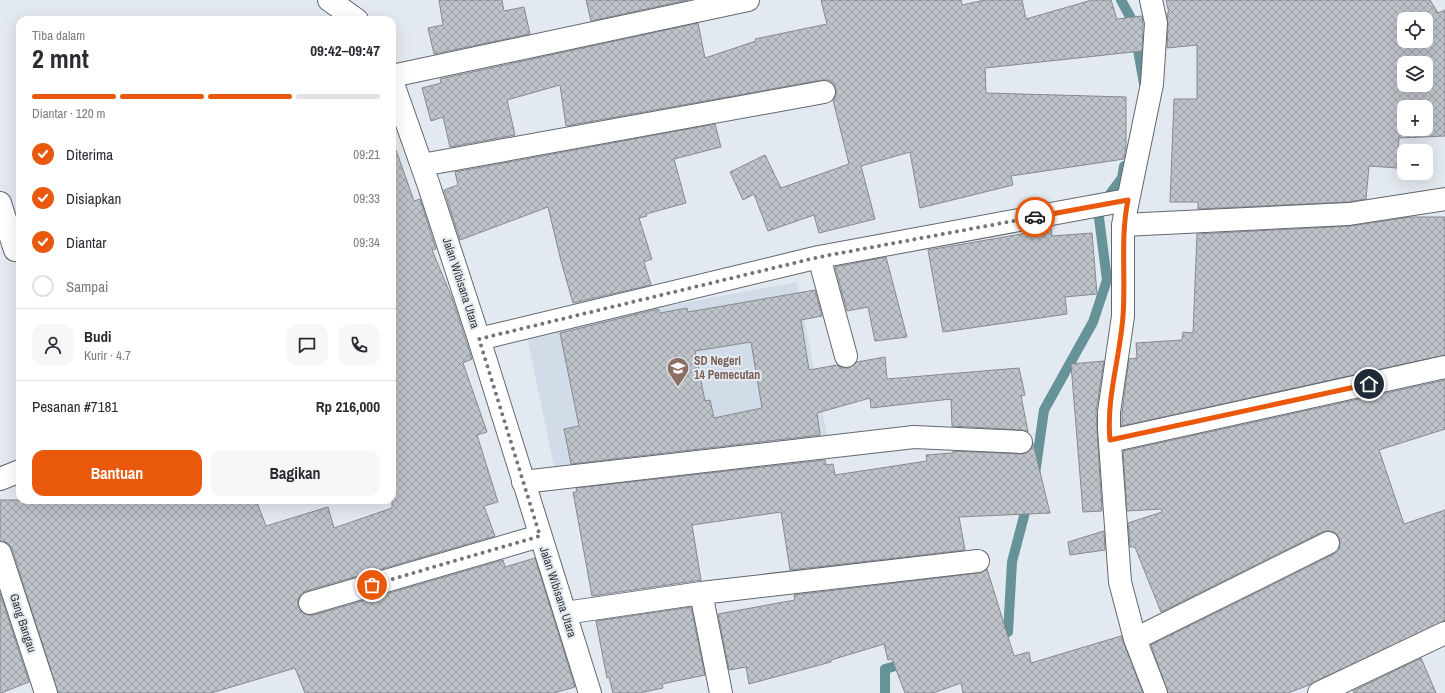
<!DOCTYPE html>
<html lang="id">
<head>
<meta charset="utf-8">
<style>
	:root { --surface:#fff; --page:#f7f7f7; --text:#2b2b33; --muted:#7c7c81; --line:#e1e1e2; --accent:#ea580c }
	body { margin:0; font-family:"Archivo Narrow",sans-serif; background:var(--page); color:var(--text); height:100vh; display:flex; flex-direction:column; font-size:15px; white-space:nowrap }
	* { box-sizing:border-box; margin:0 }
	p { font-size:13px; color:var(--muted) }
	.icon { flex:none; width:22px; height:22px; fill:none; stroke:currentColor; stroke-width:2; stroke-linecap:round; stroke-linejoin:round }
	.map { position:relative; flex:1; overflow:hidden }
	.panel { position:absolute; left:16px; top:16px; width:380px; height:488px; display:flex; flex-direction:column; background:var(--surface); border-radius:12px; box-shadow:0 4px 16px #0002 }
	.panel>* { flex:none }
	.controls { position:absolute; left:1397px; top:12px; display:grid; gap:8px }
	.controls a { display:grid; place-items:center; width:36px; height:36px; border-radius:8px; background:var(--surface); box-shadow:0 4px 16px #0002; font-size:20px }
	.pin { position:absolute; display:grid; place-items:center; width:34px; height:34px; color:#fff; margin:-17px; border:2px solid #fff; border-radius:50%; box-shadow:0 1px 4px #0007 }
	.courier { position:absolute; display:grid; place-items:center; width:40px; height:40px; margin:-20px; border:3px solid #ea580c; border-radius:50%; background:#fff; color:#222; box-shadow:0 1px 5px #0007 }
	.summary em { font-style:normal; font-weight:800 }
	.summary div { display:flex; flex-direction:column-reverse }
	.summary { display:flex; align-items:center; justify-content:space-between; height:68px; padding:0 16px }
	h1 { font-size:26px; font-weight:800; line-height:30px }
	.bar { display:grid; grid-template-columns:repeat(4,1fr); gap:6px 4px; align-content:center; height:48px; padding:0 16px }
	.bar i { height:5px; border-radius:3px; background:var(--line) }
	.bar .on { background:var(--accent) }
	.bar p { grid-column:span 4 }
	.line { display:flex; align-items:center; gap:10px; padding:0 16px; border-top:1px solid var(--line) }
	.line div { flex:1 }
	.round { display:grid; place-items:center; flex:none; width:42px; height:42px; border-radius:12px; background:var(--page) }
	ol { padding:0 16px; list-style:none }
	li { display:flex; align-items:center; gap:12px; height:44px }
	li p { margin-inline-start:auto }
	li .icon { padding:4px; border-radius:50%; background:var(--accent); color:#fff; stroke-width:4 }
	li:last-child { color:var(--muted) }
	li i { width:22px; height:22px; border:2px solid var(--line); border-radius:50% }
	.primary-button { display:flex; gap:8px; margin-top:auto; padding:8px 16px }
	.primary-button a { flex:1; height:46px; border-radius:12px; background:var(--accent); color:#fff; font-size:16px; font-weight:800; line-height:46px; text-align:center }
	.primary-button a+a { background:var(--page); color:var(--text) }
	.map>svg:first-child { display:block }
</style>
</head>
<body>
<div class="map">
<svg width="1445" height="693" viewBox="0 0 1445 693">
	<defs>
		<pattern id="building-cross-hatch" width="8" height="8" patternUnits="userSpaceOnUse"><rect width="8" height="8" fill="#bec3c9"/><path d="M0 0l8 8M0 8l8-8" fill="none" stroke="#9b9fa4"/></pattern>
	</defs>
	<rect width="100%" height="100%" fill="#e3e9f0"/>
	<path fill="#d2dce9" d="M 797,282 L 829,445 L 557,481 L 526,332 Z"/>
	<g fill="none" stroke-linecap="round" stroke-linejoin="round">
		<path stroke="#669398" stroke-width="10" d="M 1121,0 L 1133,22 L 1144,84
			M 1035,474 L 1044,410 L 1093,322 L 1107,280 L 1098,210 L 1122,178 L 1124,166
			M 994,636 L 1008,632 L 1012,562 L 1028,501
			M 885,693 L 885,669 L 906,663"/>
	</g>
	<path fill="url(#building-cross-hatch)" stroke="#858a90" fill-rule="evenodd" d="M 439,0 L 502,0 L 504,11 L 524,7 L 530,34 L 434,54 L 428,28 L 443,25 Z
		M 586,0 L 688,0 L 591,21 Z
		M 821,0 L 961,0 L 962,5 L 985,0 L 1022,0 L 1026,19 L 1092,0 L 1111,0 L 1117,19 L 1142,16 L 1143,24 L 1142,51 L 985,68 L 986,93 L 1126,97 L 1126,146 L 1124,159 L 1011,176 L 1013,185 L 920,208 L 910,152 L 861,166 L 875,219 L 819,233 L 814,215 L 768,231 L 754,194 L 743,200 L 730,172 L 765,155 L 781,188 L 849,164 L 833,100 L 836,96 L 836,89 L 834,84 L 829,80 L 822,80 L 566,126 L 560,85 L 507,100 L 515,135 L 450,147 L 443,117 L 431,121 L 422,88 L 441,83 L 440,79 L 698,23 L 705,58 L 756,41 L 755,39 L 827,24 Z
		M 1166,0 L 1430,0 L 1438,13 L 1445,10 L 1445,136 L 1399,138 L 1397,168 L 1369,166 L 1366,199 L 1348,202 L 1198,209 L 1198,202 L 1170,202 L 1174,99 L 1197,99 L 1197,45 L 1167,48 L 1168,24 L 1167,13 L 1169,13 ZM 1404,19 L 1426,19 L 1426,41 L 1404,41 ZM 1404,63 L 1426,63 L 1426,85 L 1404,85 ZM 1404,107 L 1426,107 L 1426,129 L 1404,129 Z
		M 715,124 L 721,147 L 674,159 L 686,203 L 646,214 L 647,216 L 639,218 L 652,259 L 644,262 L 651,285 L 573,303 L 561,261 L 548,207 L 460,240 L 444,190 L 458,185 L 455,172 Z
		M 396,150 L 414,201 L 420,199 L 436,249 L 432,250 L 452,298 L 472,359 L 463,363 L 487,432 L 477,435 L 498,502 L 484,506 L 495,536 L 306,591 L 301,594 L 298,600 L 298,607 L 302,612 L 307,615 L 314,615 L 503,560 L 505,567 L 535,558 L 575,687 L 554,693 L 305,693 L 295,668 L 211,693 L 58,693 L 12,549 L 8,543 L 0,541 L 0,500 L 256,500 L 266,526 L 328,507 L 334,528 L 392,508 L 392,151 Z
		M 1410,217 L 1445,217 L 1445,355 L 1122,426 L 1122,413 L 1129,359 L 1137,358 L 1136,343 L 1182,340 L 1183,332 L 1193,333 L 1197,234 L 1350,226 Z
		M 1051,229 L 1052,236 L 1092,233 L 1097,294 L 1065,297 L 1067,314 L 943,332 L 928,250 Z
		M 886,257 L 907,337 L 875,341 L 868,307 L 847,311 L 835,267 Z
		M 815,290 L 822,316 L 801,320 L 809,370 L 837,365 L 842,368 L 849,368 L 857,362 L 885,357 L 887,379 L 1019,368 L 1025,395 L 1021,396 L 1028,432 L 1022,430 L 952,426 L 951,399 L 871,408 L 870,398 L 817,413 L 820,435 L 571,464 L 564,429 L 579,426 L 560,333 L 658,309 L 660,313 L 687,308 L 688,312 ZM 751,342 L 762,408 L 714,418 L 710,400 L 705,401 L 695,351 Z
		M 1104,361 L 1096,412 L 1102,511 L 1083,512 L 1071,364 Z
		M 1445,380 L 1445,429 L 1379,450 L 1404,524 L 1445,510 L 1445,621 L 1314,682 L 1309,685 L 1288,693 L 1168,693 L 1151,645 L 1334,554 L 1339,550 L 1340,543 L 1339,537 L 1335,532 L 1328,531 L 1322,532 L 1161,612 L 1135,547 L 1130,547 L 1128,523 L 1162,512 L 1161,509 L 1127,511 L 1123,451 Z
		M 1033,443 L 1050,513 L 959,517 L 965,550 L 790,570 L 781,512 L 692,525 L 701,580 L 592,596 L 573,492 L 577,492 L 576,488 L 825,460 L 826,465 L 833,464 L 835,475 L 927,461 L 926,455 L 953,453 L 953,451 L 1021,454 L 1026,453 L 1031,449 Z
		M 1104,531 L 1105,550 L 1070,555 L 1068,542 Z
		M 987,569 L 1014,656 L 1029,652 L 1031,663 L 1121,636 L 1143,693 L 963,693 L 961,683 L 933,693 L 905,693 L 892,659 L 888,660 L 884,644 L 831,660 L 831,662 L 749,684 L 746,667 L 729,670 L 718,614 L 795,600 L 794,595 L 979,573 Z
		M 0,593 L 29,682 L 1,693 L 0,693 Z
		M 691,607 L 705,675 L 662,684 L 663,688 L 639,693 L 613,693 L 609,677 L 607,678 L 596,621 Z
		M 1421,658 L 1436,693 L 1354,693 L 1353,691 Z"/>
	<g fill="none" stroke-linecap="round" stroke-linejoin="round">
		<g stroke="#63686e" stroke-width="24">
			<path id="minor" d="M 329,0 L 357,20
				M 1151,0 L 1156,23 L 1152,84 L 1123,225 L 1123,316 L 1109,412 L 1109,429 L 1120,582 L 1135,639 L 1156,693
				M 392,76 L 748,0
				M 392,81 L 429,186 L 479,339 L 590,693
				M 422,165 L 824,92
				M 0,203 L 15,250
				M 1123,225 L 1349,214 L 1445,199
				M 819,257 L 846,356
				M 479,339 L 819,257 L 1127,200
				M 1110,441 L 1445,367
				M 0,479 L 20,471
				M 523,482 L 914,437 L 1021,442
				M 0,553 L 46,693
				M 701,593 L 721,693
				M 310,603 L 540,536
				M 565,613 L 701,593 L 978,561
				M 1135,639 L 1328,543
				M 1319,693 L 1445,633"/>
		</g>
		<use href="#minor" stroke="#fff" stroke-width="22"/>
	</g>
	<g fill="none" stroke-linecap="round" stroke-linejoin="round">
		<path stroke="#72757a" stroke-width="4" stroke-dasharray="0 7.2" d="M 372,585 L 540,536 L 479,339 L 819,257 L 1035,217"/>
		<path stroke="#ea580c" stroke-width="5" d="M 1035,217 L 1128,200 C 1120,239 1126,277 1123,316 C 1120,358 1106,398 1110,440 L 1369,384"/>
	</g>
	<defs>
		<g id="school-pin" transform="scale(1.15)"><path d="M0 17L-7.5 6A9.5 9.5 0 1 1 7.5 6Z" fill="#8d6e63" stroke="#e3e9f0"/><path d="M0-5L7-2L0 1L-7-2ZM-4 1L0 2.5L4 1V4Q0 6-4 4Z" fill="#fff"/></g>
	</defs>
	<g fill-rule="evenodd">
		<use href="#school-pin" x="678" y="368"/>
	</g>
	<g text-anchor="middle" stroke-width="4" stroke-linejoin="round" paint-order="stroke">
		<g font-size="12" fill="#35373a" stroke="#e3e9f0">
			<text transform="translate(461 283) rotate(72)" y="4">Jalan Wibisana Utara</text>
			<text transform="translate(558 592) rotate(72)" y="4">Jalan Wibisana Utara</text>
			<text transform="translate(23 623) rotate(72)" y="4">Gang Bangau</text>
		</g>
		<g font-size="12" font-weight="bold" fill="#785e54" stroke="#e3e9f0" text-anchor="start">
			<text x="694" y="365">SD Negeri<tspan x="694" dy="14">14 Pemecutan</tspan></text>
		</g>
	</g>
</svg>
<div class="controls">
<a><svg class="icon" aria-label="locate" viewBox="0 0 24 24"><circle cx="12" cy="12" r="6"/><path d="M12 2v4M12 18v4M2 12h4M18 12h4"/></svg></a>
<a><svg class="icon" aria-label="layers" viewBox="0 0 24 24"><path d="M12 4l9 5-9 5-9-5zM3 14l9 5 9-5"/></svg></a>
<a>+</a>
<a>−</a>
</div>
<div class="pin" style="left:372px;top:585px;background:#ea580c"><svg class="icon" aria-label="bag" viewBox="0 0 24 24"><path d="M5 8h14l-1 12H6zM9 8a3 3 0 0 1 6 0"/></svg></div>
<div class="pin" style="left:1369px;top:384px;background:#1f2937"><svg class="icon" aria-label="home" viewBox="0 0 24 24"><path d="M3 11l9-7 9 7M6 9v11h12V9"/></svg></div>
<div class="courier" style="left:1035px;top:217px"><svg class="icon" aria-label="car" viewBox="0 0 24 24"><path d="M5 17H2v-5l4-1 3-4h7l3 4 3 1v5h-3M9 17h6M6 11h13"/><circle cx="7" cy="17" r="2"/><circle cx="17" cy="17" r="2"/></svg></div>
<section class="panel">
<div class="summary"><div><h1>2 mnt</h1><p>Tiba dalam</p></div><em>09:42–09:47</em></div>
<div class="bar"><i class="on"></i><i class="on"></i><i class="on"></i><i></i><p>Diantar · 120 m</p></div>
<ol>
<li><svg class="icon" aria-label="check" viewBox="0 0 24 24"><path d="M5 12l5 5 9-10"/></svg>Diterima<p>09:21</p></li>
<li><svg class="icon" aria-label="check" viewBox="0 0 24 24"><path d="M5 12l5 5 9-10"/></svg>Disiapkan<p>09:33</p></li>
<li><svg class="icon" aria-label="check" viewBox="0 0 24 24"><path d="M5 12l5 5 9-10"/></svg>Diantar<p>09:34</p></li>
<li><i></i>Sampai</li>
</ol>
<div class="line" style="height:72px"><a class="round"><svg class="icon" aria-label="person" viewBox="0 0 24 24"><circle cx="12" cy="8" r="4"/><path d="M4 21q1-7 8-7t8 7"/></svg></a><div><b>Budi</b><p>Kurir · 4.7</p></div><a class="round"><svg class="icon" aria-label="chat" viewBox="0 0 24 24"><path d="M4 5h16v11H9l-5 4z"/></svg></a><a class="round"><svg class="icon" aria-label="phone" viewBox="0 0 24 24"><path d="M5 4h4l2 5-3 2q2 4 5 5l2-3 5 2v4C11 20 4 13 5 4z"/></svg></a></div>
<div class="line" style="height:52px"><div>Pesanan #7181</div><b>Rp 216,000</b></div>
<div class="primary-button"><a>Bantuan</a><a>Bagikan</a></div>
</section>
</div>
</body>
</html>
